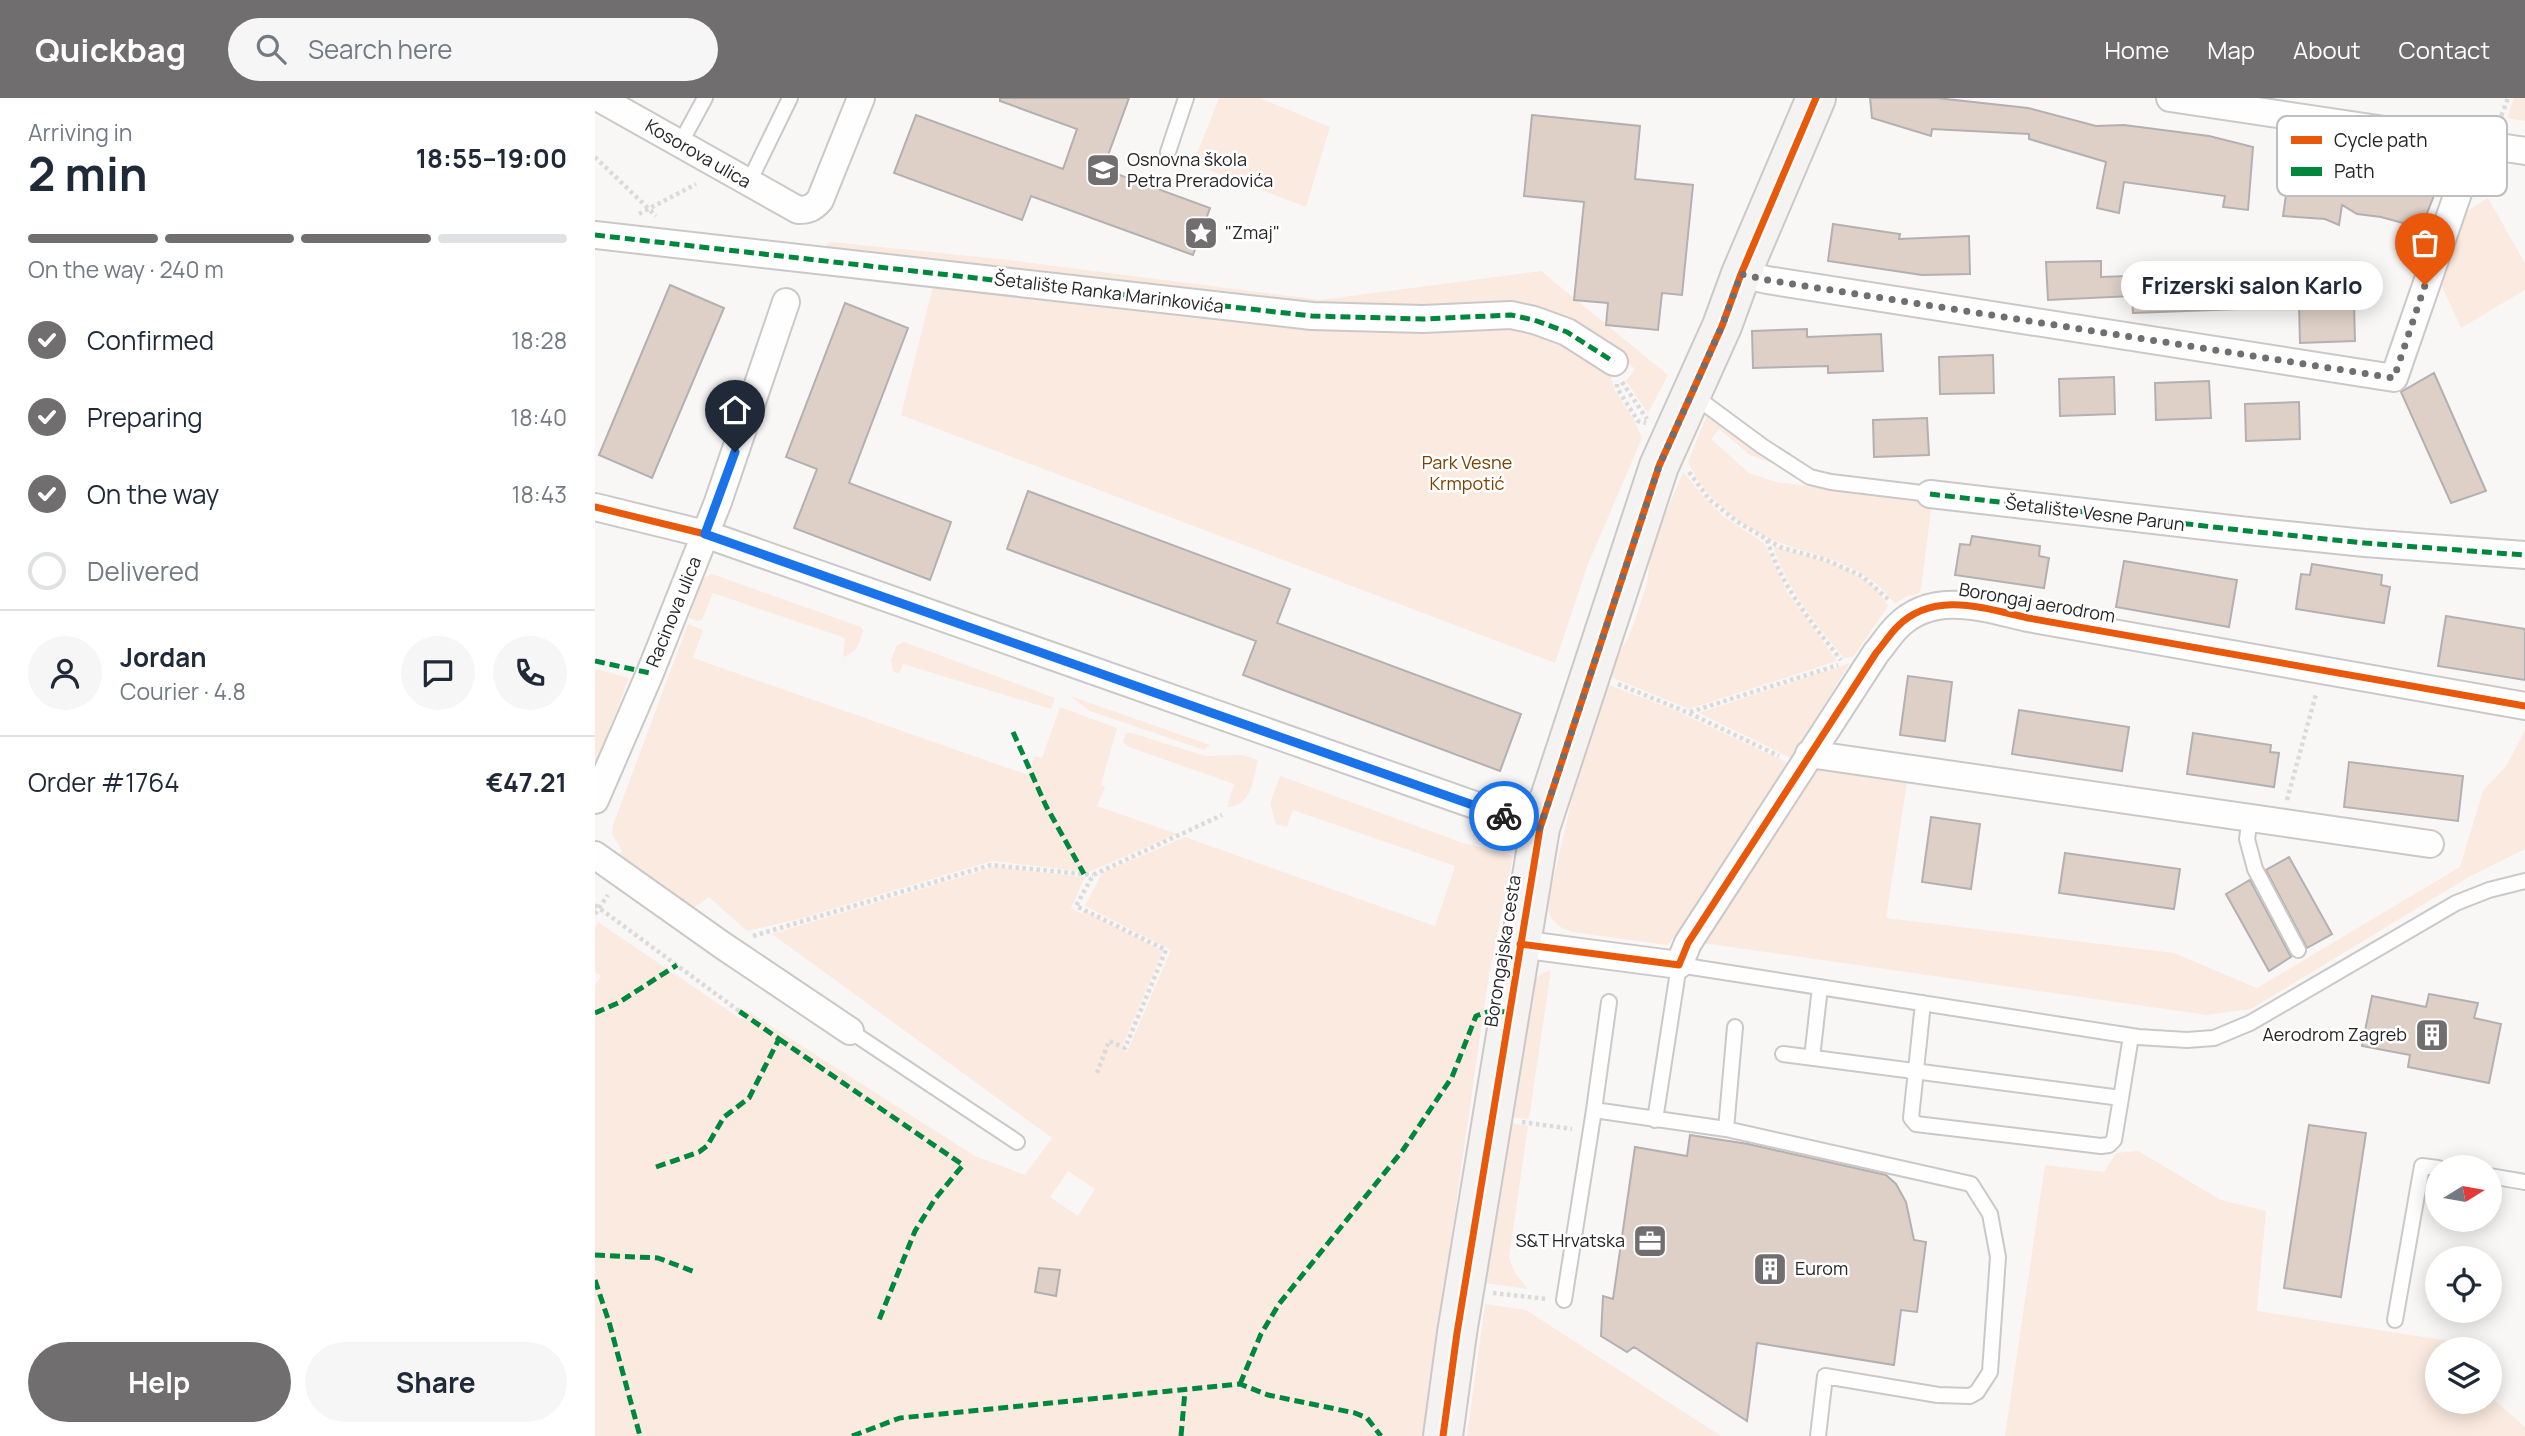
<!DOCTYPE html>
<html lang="en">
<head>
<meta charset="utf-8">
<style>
	:root { --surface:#fff; --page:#f6f6f7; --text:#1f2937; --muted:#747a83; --line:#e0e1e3; --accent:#706e6e }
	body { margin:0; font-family:Manrope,sans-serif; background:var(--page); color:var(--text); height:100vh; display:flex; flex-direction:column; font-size:26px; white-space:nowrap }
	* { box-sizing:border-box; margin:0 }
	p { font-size:23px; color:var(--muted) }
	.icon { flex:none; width:38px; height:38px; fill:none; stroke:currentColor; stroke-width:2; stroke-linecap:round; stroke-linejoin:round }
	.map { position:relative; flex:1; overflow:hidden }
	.drawer { display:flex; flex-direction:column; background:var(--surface); width:595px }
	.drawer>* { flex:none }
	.needle { width:46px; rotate:79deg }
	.buttons { position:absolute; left:1830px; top:1057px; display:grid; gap:14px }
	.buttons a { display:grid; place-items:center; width:77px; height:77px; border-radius:50%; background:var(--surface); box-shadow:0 4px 18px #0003; font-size:35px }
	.pin { position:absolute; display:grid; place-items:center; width:60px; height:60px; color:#fff; margin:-72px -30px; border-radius:50% 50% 50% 0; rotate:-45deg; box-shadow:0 0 7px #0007 }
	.pin .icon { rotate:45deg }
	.courier { position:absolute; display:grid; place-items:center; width:70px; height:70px; margin:-35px; border:5px solid #1a73e8; border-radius:50%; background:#fff; color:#222; box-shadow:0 2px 9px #0007 }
	.bubble { position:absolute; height:49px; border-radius:24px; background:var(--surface); box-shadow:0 4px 18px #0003; font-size:23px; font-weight:700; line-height:49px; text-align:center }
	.headline em { font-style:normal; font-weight:700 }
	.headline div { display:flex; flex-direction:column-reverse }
	.headline { display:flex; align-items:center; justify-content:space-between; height:119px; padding:0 28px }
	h1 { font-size:46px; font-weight:700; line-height:52px }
	.bar { display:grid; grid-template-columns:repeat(4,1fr); gap:10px 7px; align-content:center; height:84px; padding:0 28px }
	.bar i { height:9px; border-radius:5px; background:var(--line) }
	.bar .on { background:var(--accent) }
	.bar p { grid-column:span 4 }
	.line { display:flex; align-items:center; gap:18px; padding:0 28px; border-top:2px solid var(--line) }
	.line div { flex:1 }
	.round { display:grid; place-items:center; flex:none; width:74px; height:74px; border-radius:37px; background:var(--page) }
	ol { padding:0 28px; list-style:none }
	li { display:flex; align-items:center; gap:21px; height:77px }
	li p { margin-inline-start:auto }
	li .icon { padding:7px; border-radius:50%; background:var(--accent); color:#fff; stroke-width:4 }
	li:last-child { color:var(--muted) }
	li i { width:38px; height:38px; border:4px solid var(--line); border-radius:50% }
	.cta { display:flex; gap:14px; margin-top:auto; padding:14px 28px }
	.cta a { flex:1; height:80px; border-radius:42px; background:var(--accent); color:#fff; font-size:28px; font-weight:700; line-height:80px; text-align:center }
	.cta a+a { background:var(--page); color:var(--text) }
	header { display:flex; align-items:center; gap:42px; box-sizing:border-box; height:98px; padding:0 35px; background:var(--accent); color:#fff }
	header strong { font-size:33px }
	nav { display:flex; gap:38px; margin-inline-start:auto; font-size:24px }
	.search { width:490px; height:63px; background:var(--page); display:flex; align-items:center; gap:18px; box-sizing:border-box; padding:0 24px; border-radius:38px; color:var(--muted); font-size:26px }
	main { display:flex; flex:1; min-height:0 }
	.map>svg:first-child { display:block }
</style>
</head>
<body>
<header>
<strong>Quickbag</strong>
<div class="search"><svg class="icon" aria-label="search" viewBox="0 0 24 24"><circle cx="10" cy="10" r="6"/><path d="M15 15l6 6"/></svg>Search here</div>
<nav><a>Home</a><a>Map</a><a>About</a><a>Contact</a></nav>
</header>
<main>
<section class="drawer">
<div class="headline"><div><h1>2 min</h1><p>Arriving in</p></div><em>18:55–19:00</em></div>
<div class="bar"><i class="on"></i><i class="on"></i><i class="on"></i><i></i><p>On the way · 240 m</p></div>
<ol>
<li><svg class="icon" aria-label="check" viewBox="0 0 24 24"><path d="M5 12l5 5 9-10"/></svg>Confirmed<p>18:28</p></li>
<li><svg class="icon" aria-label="check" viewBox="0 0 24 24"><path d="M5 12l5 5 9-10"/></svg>Preparing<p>18:40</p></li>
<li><svg class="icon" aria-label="check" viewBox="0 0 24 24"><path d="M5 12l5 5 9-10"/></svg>On the way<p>18:43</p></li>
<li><i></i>Delivered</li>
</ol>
<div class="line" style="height:126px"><a class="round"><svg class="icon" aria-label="person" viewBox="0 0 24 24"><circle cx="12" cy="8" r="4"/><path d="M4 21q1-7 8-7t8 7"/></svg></a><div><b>Jordan</b><p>Courier · 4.8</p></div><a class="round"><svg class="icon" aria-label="chat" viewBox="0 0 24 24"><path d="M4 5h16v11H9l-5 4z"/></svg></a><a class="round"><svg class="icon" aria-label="phone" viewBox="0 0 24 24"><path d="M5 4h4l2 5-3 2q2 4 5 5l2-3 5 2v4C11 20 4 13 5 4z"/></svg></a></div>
<div class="line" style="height:91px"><div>Order #1764</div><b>€47.21</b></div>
<div class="cta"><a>Help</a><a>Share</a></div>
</section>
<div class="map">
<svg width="1930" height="1338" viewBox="0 0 1930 1338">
	<rect width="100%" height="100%" fill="#f9f7f6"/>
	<path fill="#faeadf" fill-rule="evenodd" d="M 624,0 L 665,0 L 735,29 L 711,109 L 598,66 Z
		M 1919,0 L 1930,0 L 1930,23 L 1912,20 Z
		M 1893,100 L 1930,165 L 1930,192 L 1866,230 L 1843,180 L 1869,115 Z
		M 237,144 L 414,162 L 725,202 L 946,173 L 1073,277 L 1053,315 L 1031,283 L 1040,271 L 1013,247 L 990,232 L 230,152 L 233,145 Z
		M 339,184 L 895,227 L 946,233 L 1013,270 L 1020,293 L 1039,322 L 1047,340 L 993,466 L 960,565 L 306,317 Z
		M 1116,317 L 1119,317 L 1179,366 L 1155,357 L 1124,331 L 1116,341 L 1154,375 L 1181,384 L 1337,404 L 1326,491 L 1323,496 L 1312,498 L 1300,506 C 1274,469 1234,461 1194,448 C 1153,434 1111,404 1093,364 L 1111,319 Z
		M 1088,374 L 1111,401 L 1128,418 L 1169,445 L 1192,494 L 1242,563 L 1094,611 L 1011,577 L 1032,542 L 1039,525 L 1052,485 L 1056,451 Z
		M 1178,448 C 1216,461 1272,468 1293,508 L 1258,559 L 1249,560 C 1221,526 1192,491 1178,448 Z
		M 117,476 L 266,529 L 268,533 C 264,546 262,555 248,559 L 250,540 L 118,495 L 107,522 L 102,523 L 94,520 L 108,480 Z
		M 93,526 L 108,532 L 98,560 L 433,677 L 440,658 L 447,660 L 465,609 L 522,630 L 506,687 L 510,689 L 502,708 L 582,736 L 494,774 L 397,763 L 204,821 L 152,833 L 114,799 L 100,809 L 93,809 L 22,763 L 27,753 L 17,736 L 18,727 Z
		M 309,544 L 460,600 L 456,611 L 308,566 L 304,576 L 298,573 L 296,562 L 302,547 Z
		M 1255,565 L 1196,660 L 1104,615 Z
		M 0,571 L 34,580 L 0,670 Z
		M 1009,585 L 1077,611 L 1193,665 L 1102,808 L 1083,836 L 1072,847 L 977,834 C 963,830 955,822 952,808 L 977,701 Z
		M 475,598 L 615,647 L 609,652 L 495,613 Z
		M 1930,632 L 1930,751 L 1872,780 L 1656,911 L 1612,917 L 1107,845 L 1214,677 L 1233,667 L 1313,678 L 1291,820 L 1579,855 L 1662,890 L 1865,769 L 1888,693 L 1912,667 Z
		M 531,635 L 537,635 L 610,658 L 647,657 L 663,662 C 658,682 657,708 632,709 L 639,686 L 534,649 L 528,644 Z
		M 685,678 L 868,745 L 918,758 L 893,882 L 828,1338 L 0,1338 L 0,887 L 6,878 L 0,874 L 0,830 L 3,824 L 146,921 L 152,913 L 380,1058 L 430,1077 L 457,1040 L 177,836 L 399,769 L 490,779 L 476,810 L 487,816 L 488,813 L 568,853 L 526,951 L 532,954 L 576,852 L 490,808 L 507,775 L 590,739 L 840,828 L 860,768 L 698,712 L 692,729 L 681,726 L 675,705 ZM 473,1073 L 500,1091 L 483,1118 L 455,1099 Z
		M 956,872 L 934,1021 L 916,1019 L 938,884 L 947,875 Z
		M 915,1025 L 933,1028 L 914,1160 L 920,1175 L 933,1191 L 890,1185 Z
		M 1543,1053 L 1626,1102 L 1671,1113 L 1662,1213 L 1879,1247 L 1878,1251 L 1843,1251 L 1843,1304 L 1895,1304 L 1895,1298 L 1930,1329 L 1930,1338 L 1410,1338 L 1450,1067 L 1509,1074 L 1521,1055 Z
		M 890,1206 L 931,1212 L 1126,1338 L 872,1338 Z"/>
	<path fill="#ded0c6" stroke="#b2b0b0" stroke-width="2" d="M 405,0 L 534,0 L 508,71 L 615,110 L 598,157 L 436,98 L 427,122 L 299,75 L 321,17 L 468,71 L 482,31 L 405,3 Z
		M 1275,0 L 1342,0 L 1433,10 L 1501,28 L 1529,27 L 1614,38 L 1658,49 L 1653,112 L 1628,109 L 1630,98 L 1529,84 L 1524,115 L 1502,110 L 1511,64 L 1434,41 L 1434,36 L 1337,31 L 1336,38 L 1277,20 Z
		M 937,17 L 1045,28 L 1040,81 L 1098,87 L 1087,197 L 1067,195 L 1063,232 L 1011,227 L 1013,205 L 979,202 L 989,104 L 929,98 Z
		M 1817,54 L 1854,60 L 1826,130 L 1786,119 L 1762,116 L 1747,107 L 1744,127 L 1730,121 L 1688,118 L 1697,55 L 1773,70 L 1773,67 L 1812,72 Z
		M 1238,126 L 1305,136 L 1304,141 L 1374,138 L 1375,176 L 1327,177 L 1233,163 Z
		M 1506,163 L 1506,179 L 1591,176 L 1591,184 L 1648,182 L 1645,211 L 1538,215 L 1537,198 L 1453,202 L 1451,164 Z
		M 75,187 L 129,210 L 57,380 L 4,357 Z
		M 250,205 L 313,230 L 254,385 L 356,424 L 335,482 L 199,430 L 222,371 L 191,359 Z
		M 1759,206 L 1760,243 L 1705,245 L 1704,208 Z
		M 1212,231 L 1212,239 L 1286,236 L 1288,273 L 1233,275 L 1233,268 L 1158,270 L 1157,233 Z
		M 1398,257 L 1399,295 L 1345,296 L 1344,259 Z
		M 1839,275 L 1891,393 L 1856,405 L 1806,294 Z
		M 1519,279 L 1520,316 L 1465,318 L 1464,281 Z
		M 1614,283 L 1616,320 L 1561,322 L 1560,285 Z
		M 1704,304 L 1705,341 L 1651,343 L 1650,306 Z
		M 1332,320 L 1334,357 L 1279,359 L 1278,322 Z
		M 433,393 L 695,491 L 682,525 L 926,616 L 905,673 L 648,577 L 661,543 L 412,451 Z
		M 1377,438 L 1445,448 L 1444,458 L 1454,460 L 1449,490 L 1360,477 L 1365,446 L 1375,447 Z
		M 1529,463 L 1642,482 L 1634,529 L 1521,509 Z
		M 1717,466 L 1787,477 L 1786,487 L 1795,489 L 1789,525 L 1701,511 L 1706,476 L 1715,477 Z
		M 1851,518 L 1930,531 L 1930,582 L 1843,568 Z
		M 1313,578 L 1357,584 L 1350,643 L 1305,637 Z
		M 1424,612 L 1534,629 L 1527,673 L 1417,656 Z
		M 1598,635 L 1676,647 L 1675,654 L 1684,655 L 1679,689 L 1592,676 Z
		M 1754,664 L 1868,678 L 1863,723 L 1749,709 Z
		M 1336,719 L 1385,726 L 1376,791 L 1327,784 Z
		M 1470,755 L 1585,771 L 1579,811 L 1464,795 Z
		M 1694,759 L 1737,836 L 1712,850 L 1671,772 Z
		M 1655,782 L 1696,859 L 1674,873 L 1631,796 Z
		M 1834,896 L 1883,905 L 1879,920 L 1906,926 L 1894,985 L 1813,969 L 1815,957 L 1767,948 L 1777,898 L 1831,909 Z
		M 1714,1027 L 1771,1035 L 1746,1199 L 1689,1190 Z
		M 1095,1037 L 1153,1046 L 1291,1077 L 1301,1086 L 1311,1104 L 1319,1142 L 1331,1144 L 1322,1214 L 1306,1212 L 1299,1267 L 1162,1245 L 1152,1323 L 1039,1249 L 1032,1254 L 1006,1238 L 1008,1198 L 1018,1201 L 1040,1049 L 1092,1058 Z
		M 444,1170 L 465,1172 L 461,1198 L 440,1194 Z"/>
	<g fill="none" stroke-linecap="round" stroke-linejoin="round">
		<g stroke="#cac9c8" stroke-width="18">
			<path id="lane" d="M 85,46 L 110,0
				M 573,54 L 591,0
				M 153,86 L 195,0
				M 1098,297 L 1167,348 L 1215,379 L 1236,384 L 1335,396
				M 1655,720 L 1652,741 L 1660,771 L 1703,852
				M 1328,905 L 1316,1020 L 1321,1026 L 1506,1048 L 1514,1047 L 1519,1042 L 1526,1000
				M 255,933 L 422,1044
				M 1188,956 L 1526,1000 L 1536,938
				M 1217,960 L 1225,889
				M 999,1012 L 1014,904
				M 1060,1022 L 1084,867 L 1543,939 L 1592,942 L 1619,940 L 1655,925 L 1861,805 L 1894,792 L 1930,783
				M 1131,1031 L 1140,929
				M 1895,1078 L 1930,1084
				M 969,1202 L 999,1012 L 1131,1031 L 1376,1086 L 1395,1116 L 1403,1159 L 1395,1274 L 1382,1294 L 1375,1298 L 1343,1297 L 1230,1278 L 1223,1338
				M 1800,1222 L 1827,1068 L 1843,1070"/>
		</g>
		<g stroke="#cac9c8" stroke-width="30">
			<path id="street" d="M 4,0 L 203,112 C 213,112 218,110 225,102 L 266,0
				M 1575,0 L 1930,53
				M 0,137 L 717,218 L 828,221 L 916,217 L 939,222 L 972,234 L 1019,264
				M 1146,176 L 1172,182 L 1799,280 L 1880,46
				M 1335,396 L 1653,433 L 1770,445 L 1930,457
				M 0,409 L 110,436 L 945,730
				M 1214,656 L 1835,746
				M 0,702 L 55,575 L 123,404 L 191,204
				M 0,757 L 127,847 L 255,933
				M 925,846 L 1084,867 L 1093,845 L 1281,555 C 1288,547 1294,537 1302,529 C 1338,492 1389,510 1433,520 L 1930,608"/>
		</g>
		<g stroke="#cac9c8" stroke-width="42">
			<path id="secondary" d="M 848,1338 L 862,1235 L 945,730 L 1064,368 L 1127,228 L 1146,176 L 1221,0"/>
		</g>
		<path stroke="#dbdada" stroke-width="4.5" stroke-dasharray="3.5 3.5" stroke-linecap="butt" d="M 1904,24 L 1913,0
			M 0,59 L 61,118
			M 44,116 L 101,86
			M 1027,284 L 1052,321
			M 1022,286 L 1022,290 L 1043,323 L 1051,325
			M 1094,374 L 1114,401 L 1141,423 L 1185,449 L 1231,462 L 1267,478 L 1294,502
			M 1172,442 C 1187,489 1216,524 1246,562
			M 1023,586 L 1094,615 L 1184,658
			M 1095,614 L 1243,567
			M 1692,702 L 1721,596
			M 0,807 L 144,913
			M 0,816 L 13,797
			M 158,838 L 396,767 L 498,777
			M 502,975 L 514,943 L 530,950 L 571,852 L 481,808 L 498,777 L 627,717
			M 927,1024 L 977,1031
			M 898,1195 L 952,1201"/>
		<use href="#lane" stroke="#fefefe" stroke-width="14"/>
		<use href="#street" stroke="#fefefe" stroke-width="26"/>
		<use href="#secondary" stroke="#f5f3f1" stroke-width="38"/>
		<path stroke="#00873e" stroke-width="5" stroke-dasharray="10 5" stroke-linecap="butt" d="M 0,137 L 717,218 L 828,221 L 916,217 L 939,222 L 972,234 L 1019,264
			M 1335,396 L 1653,433 L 1770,445 L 1930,457
			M 0,563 L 55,575
			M 418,634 L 451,708 L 489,776
			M 0,915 L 23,905 L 82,867
			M 184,941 L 368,1067 L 340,1101 L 320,1133 L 284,1222
			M 61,1069 L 104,1054 L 112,1048 L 129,1019 L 154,1000 L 184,941 L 144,913
			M 0,1157 L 63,1160 L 100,1174
			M 0,1182 L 14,1224 L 45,1338
			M 645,1286 L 666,1236 L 684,1206 L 808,1052 L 857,979 L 881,918 L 895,913 L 914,914
			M 257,1338 L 305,1320 L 645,1286 L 673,1297 L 760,1315 L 772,1320 L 786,1338
			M 586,1338 L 590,1293"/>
		<g stroke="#fff" stroke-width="11">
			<path id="cycleway" d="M 0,409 L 110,436 L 945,730
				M 925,846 L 1084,867 L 1093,845 L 1281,555 C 1288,547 1294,537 1302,529 C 1338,492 1389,510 1433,520 L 1930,608
				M 848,1338 L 862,1235 L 945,730 L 1064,368 L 1127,228 L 1146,176 L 1221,0"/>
		</g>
		<use href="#cycleway" stroke="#e8590c" stroke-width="7"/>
	</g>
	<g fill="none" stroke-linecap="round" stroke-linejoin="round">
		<path stroke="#706e6e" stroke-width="7" stroke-dasharray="0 12.6" d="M 909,718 L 945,730 L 1064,368 L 1127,228 L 1146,176 L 1172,182 L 1799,280 L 1830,187"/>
		<path stroke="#1a73e8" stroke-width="9" d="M 140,354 L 110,436 L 909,718"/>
	</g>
	<defs>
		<g id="school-square" transform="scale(1.75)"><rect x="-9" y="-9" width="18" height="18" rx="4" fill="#706e6e" stroke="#fff"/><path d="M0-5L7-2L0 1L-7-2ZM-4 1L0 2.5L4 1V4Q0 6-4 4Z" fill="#fff"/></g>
		<g id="sight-square" transform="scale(1.75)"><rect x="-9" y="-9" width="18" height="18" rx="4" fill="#706e6e" stroke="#fff"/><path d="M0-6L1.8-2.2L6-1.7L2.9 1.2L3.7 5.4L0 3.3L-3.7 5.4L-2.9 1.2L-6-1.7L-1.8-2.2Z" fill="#fff"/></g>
		<g id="building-square" transform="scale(1.75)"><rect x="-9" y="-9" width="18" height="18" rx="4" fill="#706e6e" stroke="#fff"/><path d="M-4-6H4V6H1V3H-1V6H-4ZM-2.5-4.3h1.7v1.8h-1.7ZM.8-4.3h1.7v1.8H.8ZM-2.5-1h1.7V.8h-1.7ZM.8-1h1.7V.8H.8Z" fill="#fff"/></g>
		<g id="office-square" transform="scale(1.75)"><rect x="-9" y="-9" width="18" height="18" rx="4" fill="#706e6e" stroke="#fff"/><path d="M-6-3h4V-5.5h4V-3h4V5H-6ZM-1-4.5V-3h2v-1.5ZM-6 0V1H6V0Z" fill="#fff"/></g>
	</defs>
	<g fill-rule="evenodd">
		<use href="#school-square" x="508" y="72"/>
		<use href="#sight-square" x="606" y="135"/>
		<use href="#building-square" x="1837" y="937"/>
		<use href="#office-square" x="1055" y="1143"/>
		<use href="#building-square" x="1175" y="1171"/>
	</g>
	<g text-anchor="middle" stroke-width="5" stroke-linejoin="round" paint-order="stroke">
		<g font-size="18" fill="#272525" stroke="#fff">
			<text transform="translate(103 56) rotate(30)" y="6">Kosorova ulica</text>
			<text transform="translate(514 195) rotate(7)" y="6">Šetalište Ranka Marinkovića</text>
			<text transform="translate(1500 416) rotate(7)" y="6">Šetalište Vesne Parun</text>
			<text transform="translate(1442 505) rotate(10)" y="6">Borongaj aerodrom</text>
			<text transform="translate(79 514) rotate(-68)" y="6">Racinova ulica</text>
			<text transform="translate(908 853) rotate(-81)" y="6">Borongajska cesta</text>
		</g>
		<g font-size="18" fill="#272525" stroke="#fff" text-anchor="start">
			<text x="532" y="68">Osnovna škola<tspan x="532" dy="21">Petra Preradovića</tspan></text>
			<text x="630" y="141">"Zmaj"</text>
			<text x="1812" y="943" text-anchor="end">Aerodrom Zagreb</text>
			<text x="1030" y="1149" text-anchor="end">S&amp;T Hrvatska</text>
			<text x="1200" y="1177">Eurom</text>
		</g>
		<g font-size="18" fill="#7d4100" stroke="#fff">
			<text x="872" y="371">Park Vesne<tspan x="872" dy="21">Krmpotić</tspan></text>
		</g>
	</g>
	<rect x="1682" y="18" width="230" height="80" rx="10" fill="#fff" stroke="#bebebe" stroke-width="2"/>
	<rect x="1696" y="38" width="31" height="8" fill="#e8590c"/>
	<rect x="1696" y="69" width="31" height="9" fill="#00873e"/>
	<g font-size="19" fill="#272525">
		<text x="1739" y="49">Cycle path</text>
		<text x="1739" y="80">Path</text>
	</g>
</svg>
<div class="buttons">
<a><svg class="needle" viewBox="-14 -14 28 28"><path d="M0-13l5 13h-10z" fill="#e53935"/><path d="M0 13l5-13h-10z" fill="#747a83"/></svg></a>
<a><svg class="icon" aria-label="locate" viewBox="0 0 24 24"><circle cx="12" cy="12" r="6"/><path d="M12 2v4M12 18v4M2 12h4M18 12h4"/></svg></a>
<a><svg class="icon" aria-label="layers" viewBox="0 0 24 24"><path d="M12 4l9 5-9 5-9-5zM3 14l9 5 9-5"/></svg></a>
</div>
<div class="pin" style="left:1830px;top:187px;background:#ea580c"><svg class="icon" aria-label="bag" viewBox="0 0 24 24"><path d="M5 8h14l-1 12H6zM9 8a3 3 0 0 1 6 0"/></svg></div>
<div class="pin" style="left:140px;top:354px;background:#1f2937"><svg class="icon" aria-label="home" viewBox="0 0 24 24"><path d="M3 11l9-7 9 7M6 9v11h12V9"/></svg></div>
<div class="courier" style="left:909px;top:718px"><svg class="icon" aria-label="bike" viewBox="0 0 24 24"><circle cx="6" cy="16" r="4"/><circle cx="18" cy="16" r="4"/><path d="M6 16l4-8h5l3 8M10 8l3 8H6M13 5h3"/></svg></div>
<div class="bubble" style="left:1526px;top:163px;width:262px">Frizerski salon Karlo</div>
</div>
</main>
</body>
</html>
